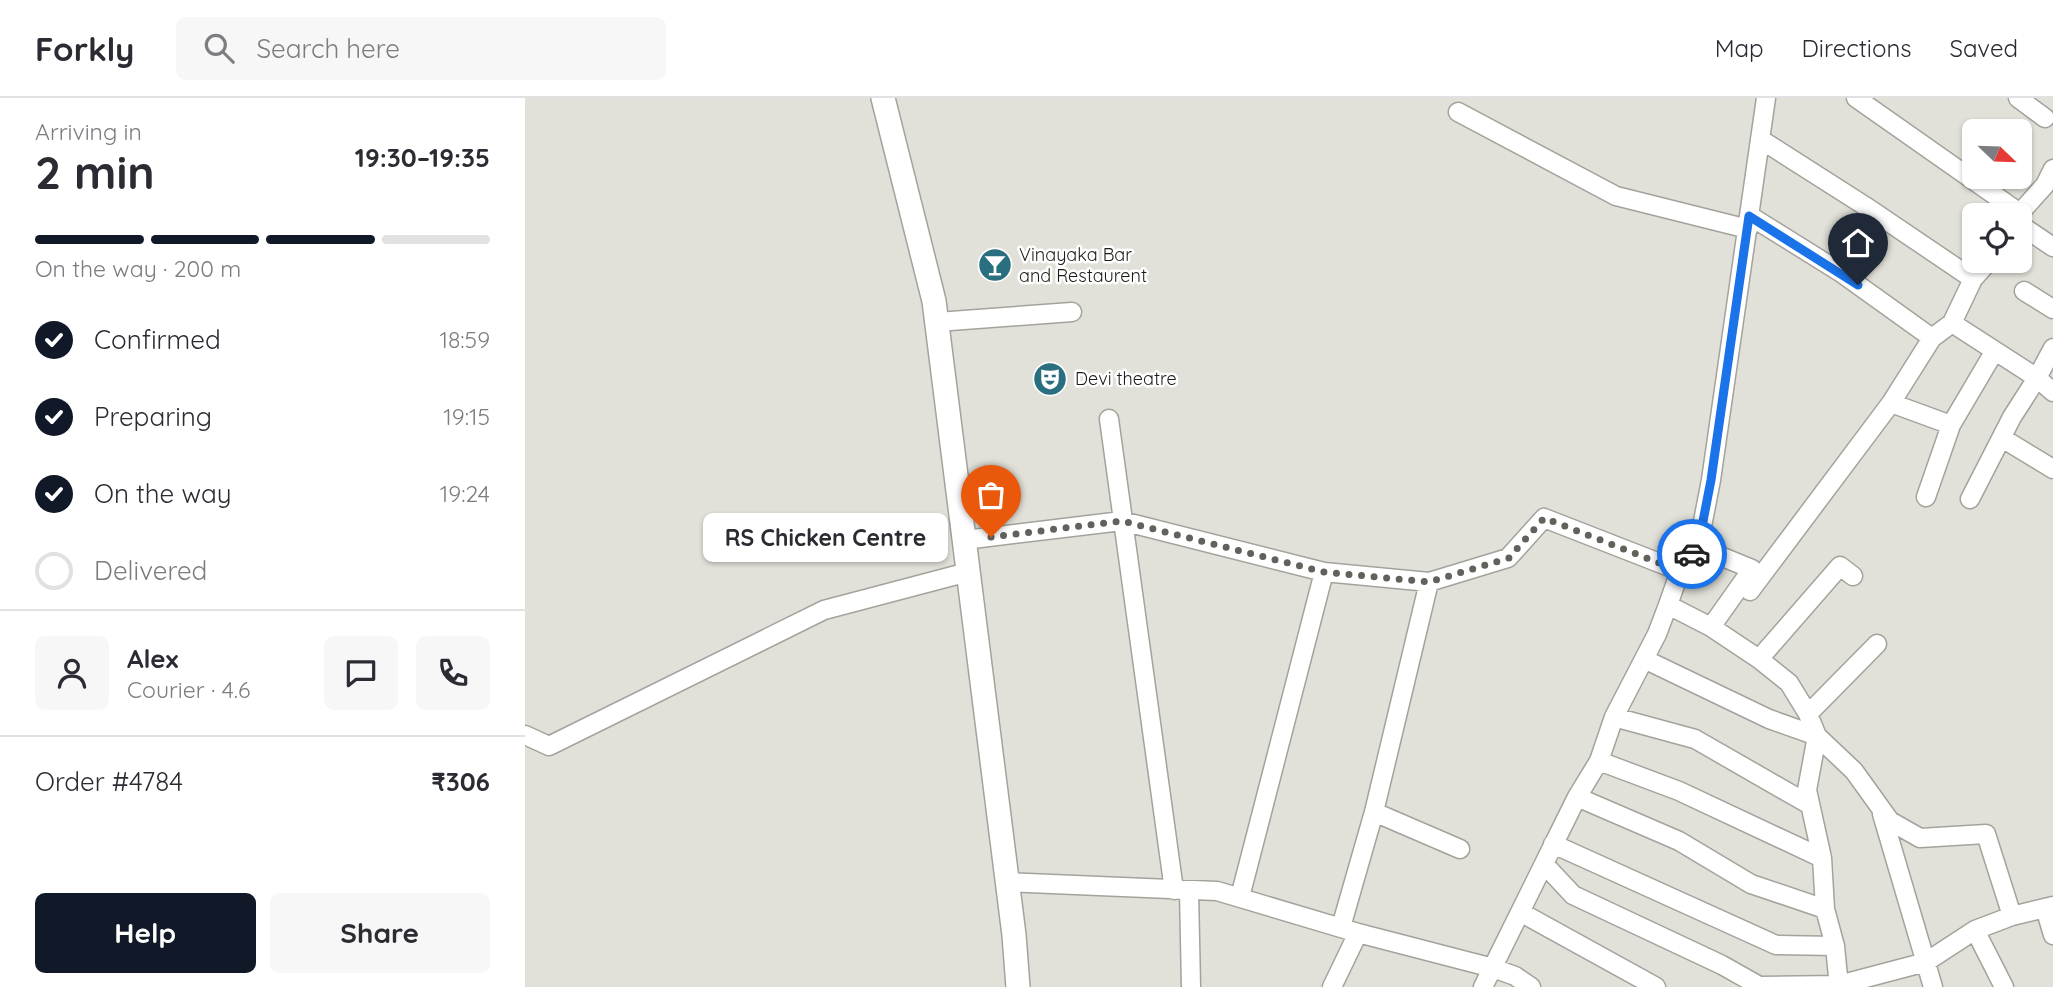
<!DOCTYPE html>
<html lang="en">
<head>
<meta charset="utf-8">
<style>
	:root { --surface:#fff; --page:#f7f7f7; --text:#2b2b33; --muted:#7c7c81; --line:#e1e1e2; --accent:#111827 }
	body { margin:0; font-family:Quicksand,sans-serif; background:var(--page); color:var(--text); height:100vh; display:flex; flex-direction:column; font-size:26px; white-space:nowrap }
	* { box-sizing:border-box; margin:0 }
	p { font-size:23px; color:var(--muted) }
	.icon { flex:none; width:38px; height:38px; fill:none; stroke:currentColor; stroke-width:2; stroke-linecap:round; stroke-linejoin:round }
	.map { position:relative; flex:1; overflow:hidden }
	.details { display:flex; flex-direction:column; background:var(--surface); width:525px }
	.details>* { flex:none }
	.needle { width:46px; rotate:113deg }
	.fabs { position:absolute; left:1437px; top:21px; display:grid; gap:14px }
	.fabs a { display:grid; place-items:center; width:70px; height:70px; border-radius:10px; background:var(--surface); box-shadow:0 2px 5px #0004; font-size:35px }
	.pin { position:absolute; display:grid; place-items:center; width:60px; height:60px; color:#fff; margin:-72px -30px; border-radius:50% 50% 50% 0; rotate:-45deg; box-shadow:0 0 7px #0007 }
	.pin .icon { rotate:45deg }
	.courier { position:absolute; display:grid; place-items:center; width:70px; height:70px; margin:-35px; border:5px solid #1a73e8; border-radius:50%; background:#fff; color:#222; box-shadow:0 2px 9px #0007 }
	.bubble { position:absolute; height:49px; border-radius:10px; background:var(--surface); box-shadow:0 2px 5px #0004; font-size:23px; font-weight:700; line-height:49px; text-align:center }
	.overview em { font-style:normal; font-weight:700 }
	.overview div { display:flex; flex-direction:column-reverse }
	.overview { display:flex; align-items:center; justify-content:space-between; height:119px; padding:0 35px }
	h1 { font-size:46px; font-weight:700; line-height:52px }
	.bar { display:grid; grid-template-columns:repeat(4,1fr); gap:10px 7px; align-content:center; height:84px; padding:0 35px }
	.bar i { height:9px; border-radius:5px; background:var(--line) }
	.bar .current { background:var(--accent) }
	.bar p { grid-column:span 4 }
	.line { display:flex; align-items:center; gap:18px; padding:0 35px; border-top:2px solid var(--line) }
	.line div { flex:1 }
	.round { display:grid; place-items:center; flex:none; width:74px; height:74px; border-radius:10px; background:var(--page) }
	ol { padding:0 35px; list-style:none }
	li { display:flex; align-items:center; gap:21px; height:77px }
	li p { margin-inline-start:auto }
	li .icon { padding:7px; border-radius:50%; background:var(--accent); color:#fff; stroke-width:4 }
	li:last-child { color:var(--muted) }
	li i { width:38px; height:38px; border:4px solid var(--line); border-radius:50% }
	.primary-button { display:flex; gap:14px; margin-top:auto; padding:14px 35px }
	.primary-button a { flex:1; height:80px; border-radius:10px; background:var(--accent); color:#fff; font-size:28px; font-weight:700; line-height:80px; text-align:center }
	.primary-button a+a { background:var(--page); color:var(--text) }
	header { display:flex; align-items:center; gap:42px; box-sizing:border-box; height:98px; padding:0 35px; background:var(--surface); border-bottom:2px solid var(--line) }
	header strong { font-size:33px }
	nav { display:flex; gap:38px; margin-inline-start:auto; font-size:24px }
	.search { width:490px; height:63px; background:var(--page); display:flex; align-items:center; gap:18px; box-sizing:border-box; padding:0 24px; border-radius:10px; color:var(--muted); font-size:26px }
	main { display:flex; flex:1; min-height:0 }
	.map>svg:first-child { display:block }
</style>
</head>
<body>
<header>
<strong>Forkly</strong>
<div class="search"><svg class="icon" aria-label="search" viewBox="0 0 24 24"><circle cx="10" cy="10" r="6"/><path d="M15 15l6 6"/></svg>Search here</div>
<nav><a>Map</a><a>Directions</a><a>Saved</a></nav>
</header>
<main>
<section class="details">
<div class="overview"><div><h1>2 min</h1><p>Arriving in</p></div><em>19:30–19:35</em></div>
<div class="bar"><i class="current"></i><i class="current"></i><i class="current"></i><i></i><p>On the way · 200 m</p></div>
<ol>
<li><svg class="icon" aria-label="check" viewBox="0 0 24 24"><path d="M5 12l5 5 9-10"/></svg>Confirmed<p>18:59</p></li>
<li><svg class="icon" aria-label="check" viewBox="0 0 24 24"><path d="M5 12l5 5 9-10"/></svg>Preparing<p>19:15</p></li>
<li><svg class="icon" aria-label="check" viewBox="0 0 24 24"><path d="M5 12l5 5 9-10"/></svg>On the way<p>19:24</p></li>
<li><i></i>Delivered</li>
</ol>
<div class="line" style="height:126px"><a class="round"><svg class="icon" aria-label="person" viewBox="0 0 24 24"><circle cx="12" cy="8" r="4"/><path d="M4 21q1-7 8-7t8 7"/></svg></a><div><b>Alex</b><p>Courier · 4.6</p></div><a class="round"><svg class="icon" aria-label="chat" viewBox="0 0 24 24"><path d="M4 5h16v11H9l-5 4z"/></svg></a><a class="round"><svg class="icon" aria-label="phone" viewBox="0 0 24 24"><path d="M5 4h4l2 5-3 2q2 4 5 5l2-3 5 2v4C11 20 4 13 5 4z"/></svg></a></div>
<div class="line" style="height:91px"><div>Order #4784</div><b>₹306</b></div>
<div class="primary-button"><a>Help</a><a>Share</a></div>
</section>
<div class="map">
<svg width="1528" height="889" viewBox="0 0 1528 889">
	<rect width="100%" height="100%" fill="#e2e1d9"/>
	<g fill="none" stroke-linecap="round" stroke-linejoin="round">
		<g stroke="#a4a29b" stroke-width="21">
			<path id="minor" d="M 1331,0 L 1495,115
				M 1493,0 L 1520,20
				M 933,14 L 1091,98 L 1223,131
				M 1235,41 L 1340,108 L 1448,181
				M 1225,118 L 1315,174 L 1407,240 L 1427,225 L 1512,280 L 1528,294
				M 1494,120 L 1495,115 L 1520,87 L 1528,71
				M 1494,126 L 1528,149
				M 1499,193 L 1528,211
				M 412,224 L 547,214
				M 1427,225 L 1448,181 L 1464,163
				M 1407,240 L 1366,305 L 1426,327
				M 584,321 L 649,792
				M 1477,340 L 1528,371
				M 1401,399 L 1426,327 L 1469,254
				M 1445,401 L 1487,319 L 1512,280 L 1528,250
				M 439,442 L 597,423 L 799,474 L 904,484 L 983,460 L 1019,420 L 1155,473
				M 1173,449 L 1227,471 L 1186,529 L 1143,507 L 1155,473 L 1173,449 L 1186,382 L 1241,0
				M 1225,493 L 1366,305
				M 1186,529 L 1234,561 L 1264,585 L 1283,616 L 1292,638 L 1282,692 L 1297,760 L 1300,811 L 1310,848 L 1314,889
				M 1119,561 L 1244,621 L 1292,638 L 1329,673 L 1365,723 L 1395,740 L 1461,736 L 1487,818 L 1528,808
				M 1234,561 L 1315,468 L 1328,478
				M 1283,616 L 1352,546
				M 1089,619 L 1170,641 L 1285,707
				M 0,637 L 24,648 L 299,512 L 443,474
				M 1074,663 L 1154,693 L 1297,760
				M 1052,699 L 1154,743 L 1226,786 L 1300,811
				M 849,714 L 935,751
				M 1357,716 L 1408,889
				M 1028,746 L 1251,847 L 1310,848
				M 1019,766 L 1048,797 L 1197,867 L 1236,889
				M 482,784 L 692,793 L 833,835 L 968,870 L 990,878 L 1006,889
				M 664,793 L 666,889
				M 715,799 L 799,474
				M 1520,810 L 1528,837
				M 995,814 L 1131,889
				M 816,829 L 849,714 L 904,484
				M 1450,832 L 1479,889
				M 1236,888 L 1314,887 L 1401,864 L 1450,832 L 1487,818
				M 807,889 L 833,835
				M 958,889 L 1052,699 L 1074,663 L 1089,619 L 1132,536 L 1143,507"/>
		</g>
		<g stroke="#a4a29b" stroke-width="26">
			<path id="major" d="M 358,0 L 409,203 L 489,837 L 493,889"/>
		</g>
		<use href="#minor" stroke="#fff" stroke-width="18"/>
		<use href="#major" stroke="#fff" stroke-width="23"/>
	</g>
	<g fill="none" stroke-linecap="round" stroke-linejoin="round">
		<path stroke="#62615c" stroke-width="7" stroke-dasharray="0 12.6" d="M 466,439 L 597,423 L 799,474 L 904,484 L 984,460 L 1019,420 L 1155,473 L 1167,456"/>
		<path stroke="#1a73e8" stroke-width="9" d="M 1167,456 L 1173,449 L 1186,382 L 1224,118 L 1333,187"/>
	</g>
	<defs>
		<g id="bar-disc" transform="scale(1.75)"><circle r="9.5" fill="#2a6f7f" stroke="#fff"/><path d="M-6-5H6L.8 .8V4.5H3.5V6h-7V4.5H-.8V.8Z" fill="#fff"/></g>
		<g id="theatre-disc" transform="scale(1.75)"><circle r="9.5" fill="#2a6f7f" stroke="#fff"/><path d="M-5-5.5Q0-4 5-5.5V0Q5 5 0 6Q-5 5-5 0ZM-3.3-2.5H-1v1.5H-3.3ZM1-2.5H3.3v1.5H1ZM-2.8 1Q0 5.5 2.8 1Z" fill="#fff"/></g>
	</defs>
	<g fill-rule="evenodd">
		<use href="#bar-disc" x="470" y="167"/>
		<use href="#theatre-disc" x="525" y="281"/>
	</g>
	<g text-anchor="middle" stroke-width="5" stroke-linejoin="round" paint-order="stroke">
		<g font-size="18" fill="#1d1c19" stroke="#fff" text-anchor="start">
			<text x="494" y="163">Vinayaka Bar<tspan x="494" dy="21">and Restaurent</tspan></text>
			<text x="550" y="287">Devi theatre</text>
		</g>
	</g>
</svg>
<div class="fabs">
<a><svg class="needle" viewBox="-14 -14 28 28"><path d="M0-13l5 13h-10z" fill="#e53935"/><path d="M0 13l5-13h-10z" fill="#7c7c81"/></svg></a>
<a><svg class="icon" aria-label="locate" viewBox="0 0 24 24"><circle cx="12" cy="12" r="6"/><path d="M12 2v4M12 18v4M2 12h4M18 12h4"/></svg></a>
</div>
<div class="pin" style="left:466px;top:439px;background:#ea580c"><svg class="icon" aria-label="bag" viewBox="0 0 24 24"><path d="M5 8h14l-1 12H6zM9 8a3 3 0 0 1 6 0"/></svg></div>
<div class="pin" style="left:1333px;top:187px;background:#1f2937"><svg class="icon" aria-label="home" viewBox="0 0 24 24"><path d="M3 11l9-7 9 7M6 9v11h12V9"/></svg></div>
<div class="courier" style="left:1167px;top:456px"><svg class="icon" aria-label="car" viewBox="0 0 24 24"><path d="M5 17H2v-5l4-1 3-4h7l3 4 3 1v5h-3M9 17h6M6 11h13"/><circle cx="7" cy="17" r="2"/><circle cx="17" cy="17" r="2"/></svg></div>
<div class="bubble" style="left:178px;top:415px;width:245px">RS Chicken Centre</div>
</div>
</main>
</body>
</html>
